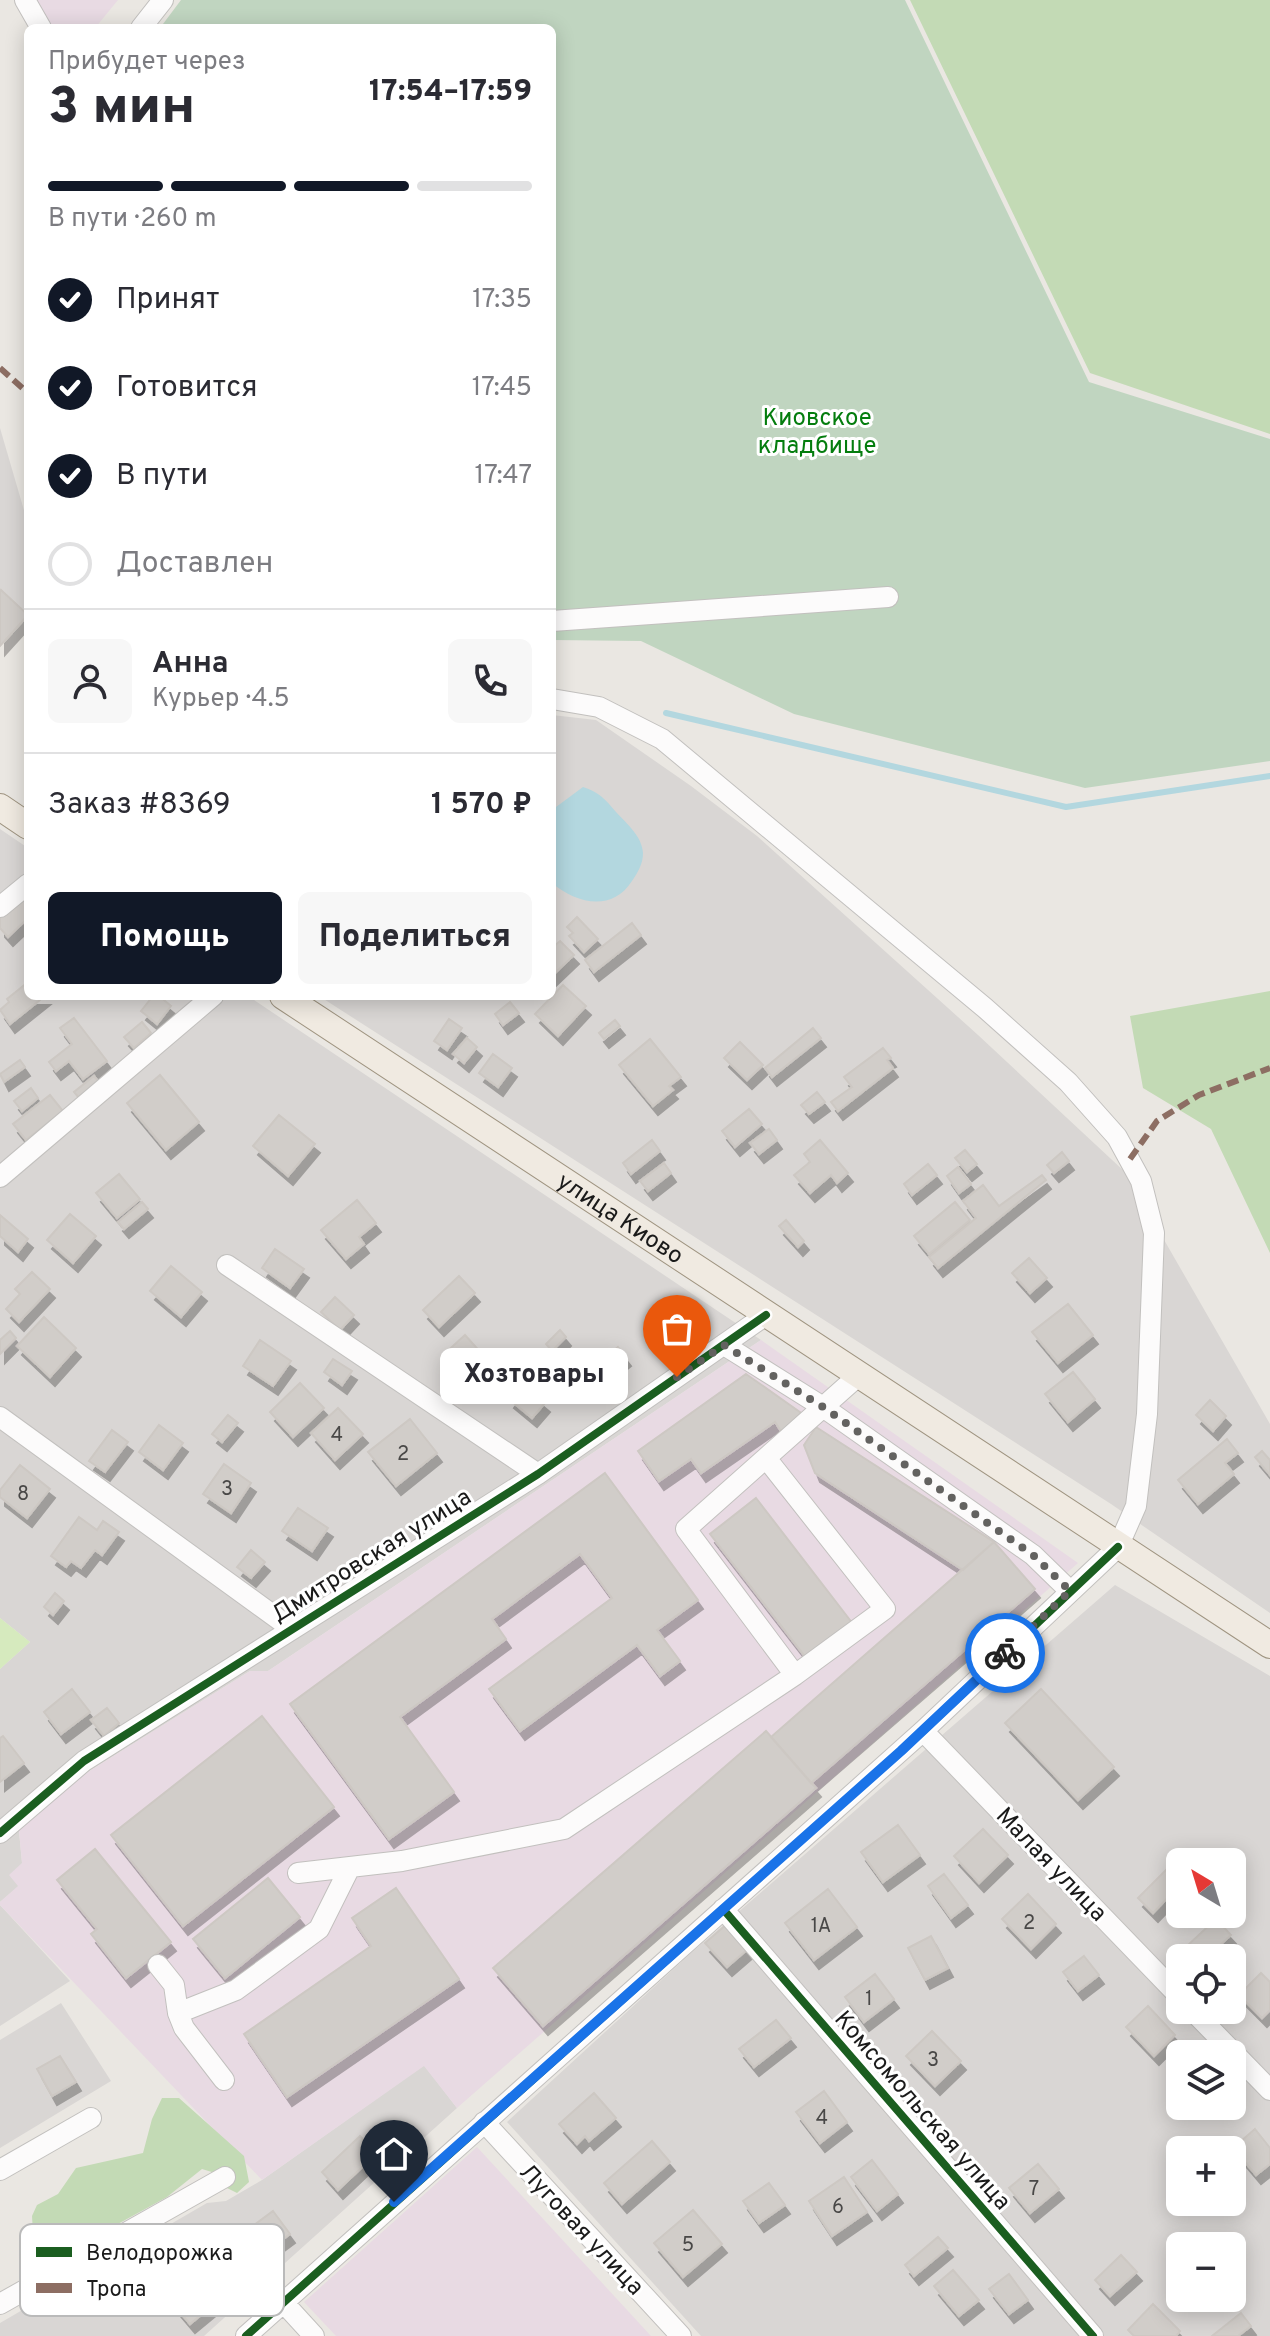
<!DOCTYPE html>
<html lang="ru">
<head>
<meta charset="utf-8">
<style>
	:root { --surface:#fff; --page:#f7f7f7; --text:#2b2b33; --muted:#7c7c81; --line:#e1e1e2; --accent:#111827 }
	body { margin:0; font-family:Overpass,sans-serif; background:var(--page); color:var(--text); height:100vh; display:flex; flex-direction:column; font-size:30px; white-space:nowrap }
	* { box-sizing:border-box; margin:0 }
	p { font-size:26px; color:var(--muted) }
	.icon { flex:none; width:44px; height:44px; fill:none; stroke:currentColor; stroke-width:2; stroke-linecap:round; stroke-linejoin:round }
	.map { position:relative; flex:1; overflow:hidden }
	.panel { position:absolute; left:24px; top:24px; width:532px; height:976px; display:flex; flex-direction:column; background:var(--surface); border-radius:12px; box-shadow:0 4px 20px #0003 }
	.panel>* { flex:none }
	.needle { width:52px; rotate:322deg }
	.fabs { position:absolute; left:1166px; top:1848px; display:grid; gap:16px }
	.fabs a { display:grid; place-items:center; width:80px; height:80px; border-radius:12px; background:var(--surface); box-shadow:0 4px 20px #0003; font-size:40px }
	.pin { position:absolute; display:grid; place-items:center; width:68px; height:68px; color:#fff; margin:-82px -34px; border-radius:50% 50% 50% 0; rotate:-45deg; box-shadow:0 0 8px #0007 }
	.pin .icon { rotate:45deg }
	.courier { position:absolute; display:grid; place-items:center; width:80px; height:80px; margin:-40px; border:6px solid #1a73e8; border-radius:50%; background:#fff; color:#222; box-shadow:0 2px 10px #0007 }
	.bubble { position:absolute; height:56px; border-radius:12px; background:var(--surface); box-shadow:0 4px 20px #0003; font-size:26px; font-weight:800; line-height:56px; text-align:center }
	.headline em { font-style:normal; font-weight:800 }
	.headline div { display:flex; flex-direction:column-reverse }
	.headline { display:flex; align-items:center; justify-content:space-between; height:136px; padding:0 24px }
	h1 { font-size:52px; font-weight:800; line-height:60px }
	.bar { display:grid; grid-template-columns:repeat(4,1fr); gap:12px 8px; align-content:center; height:96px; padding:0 24px }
	.bar i { height:10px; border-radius:6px; background:var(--line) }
	.bar .on { background:var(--accent) }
	.bar p { grid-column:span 4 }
	.line { display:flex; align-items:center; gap:20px; padding:0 24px; border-top:2px solid var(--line) }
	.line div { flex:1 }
	.round { display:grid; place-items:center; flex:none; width:84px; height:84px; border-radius:12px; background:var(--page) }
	ol { padding:0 24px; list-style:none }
	li { display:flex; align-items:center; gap:24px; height:88px }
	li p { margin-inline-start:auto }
	li .icon { padding:8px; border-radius:50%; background:var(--accent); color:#fff; stroke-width:4 }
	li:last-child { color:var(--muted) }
	li i { width:44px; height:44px; border:4px solid var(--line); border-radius:50% }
	.button { display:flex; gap:16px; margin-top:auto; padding:16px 24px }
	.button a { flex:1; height:92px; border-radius:12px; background:var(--accent); color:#fff; font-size:32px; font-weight:800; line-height:92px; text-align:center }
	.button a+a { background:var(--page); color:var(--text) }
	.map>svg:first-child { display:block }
</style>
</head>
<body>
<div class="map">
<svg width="1270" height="2336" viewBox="0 0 1270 2336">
	<defs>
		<filter id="shadow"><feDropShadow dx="5" dy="9" stdDeviation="0" flood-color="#0004"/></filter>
	</defs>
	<rect width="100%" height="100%" fill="#eae7e2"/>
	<path fill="#d9d6d4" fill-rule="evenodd" d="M 0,428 L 28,524 L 28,613 L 0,647 Z
		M 552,715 L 596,720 L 691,786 L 757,836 L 978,1035 L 1125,1172 L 1270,1424 L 1270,1613 L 1111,1504 L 319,996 L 552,996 Z
		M 0,829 L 28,848 L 28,996 L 248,996 L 761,1340 L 268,1671 L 250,1671 L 83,1775 L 19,1831 L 22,1863 L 19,1886 L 0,1902 L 0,1669 L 30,1642 L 0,1618 Z
		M 1115,1585 L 1270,1676 L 1270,2336 L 701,2336 L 507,2122 L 691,1953 ZM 1180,1862 L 1232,1862 L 1232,1914 L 1180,1914 ZM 1180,1958 L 1232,1958 L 1232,2010 L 1180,2010 ZM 1180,2054 L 1232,2054 L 1232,2106 L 1180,2106 ZM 1180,2150 L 1232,2150 L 1232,2202 L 1180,2202 ZM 1180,2246 L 1232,2246 L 1232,2298 L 1180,2298 Z
		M 0,1905 L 70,1981 L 0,2026 Z
		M 61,2003 L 111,2081 L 0,2148 L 0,2040 Z
		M 424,2065 L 457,2108 L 204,2336 L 0,2336 L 0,2323 L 207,2203 L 226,2201 L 262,2180 Z"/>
	<path fill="#e8dae3" d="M 34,0 L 118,0 L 95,28 L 51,28 Z
		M 761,1340 L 1078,1563 L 457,2108 L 424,2066 L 262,2180 L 0,1905 L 0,1902 L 18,1886 L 9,1875 L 22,1863 L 19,1831 L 25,1820 L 83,1775 L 250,1671 L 268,1671 Z
		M 477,2147 L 651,2336 L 336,2336 L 304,2302 Z"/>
	<path fill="#d6eabe" d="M 0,1618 L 30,1642 L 0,1669 Z"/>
	<path fill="#c3dab5" d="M 910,0 L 1270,0 L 1270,434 L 1090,373 Z
		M 1270,991 L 1270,1253 L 1211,1129 L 1143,1088 L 1130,1016 Z
		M 162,2098 L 179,2098 L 244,2156 L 249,2182 L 237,2193 L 223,2186 L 215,2173 L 202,2169 L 167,2197 L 34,2270 L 27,2272 L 21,2267 L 24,2259 L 34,2250 L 32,2216 L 37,2205 L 58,2194 L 76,2168 L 143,2153 L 152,2119 Z"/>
	<path fill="#c0d5c0" d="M 181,0 L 905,0 L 1089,382 L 1270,439 L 1270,761 L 1085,788 L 794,714 L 641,641 L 552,640 L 552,28 L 160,28 Z"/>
	<path fill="#b3d7df" d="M 583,787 C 599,792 605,799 616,812 C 627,824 642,836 643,853 C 643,864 638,872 632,881 C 612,912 577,904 552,883 L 552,810 Z"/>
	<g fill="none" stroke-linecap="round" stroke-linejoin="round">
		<path stroke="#b3d7df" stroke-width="6" d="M 666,713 L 1066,807 L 1270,776"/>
	</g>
	<path fill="#d1cdc9" stroke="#cdc8c3" stroke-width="2" filter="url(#shadow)" d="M 1,590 L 28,615 L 0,646 L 0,592 Z
		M 28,891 L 28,918 L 8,937 L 0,928 L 0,917 Z
		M 577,917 L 598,939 L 584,952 L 569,936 L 573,933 L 567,927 Z
		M 632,923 L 641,935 L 594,972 L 585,960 Z
		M 560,941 L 574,955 L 552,976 L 552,948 Z
		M 28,982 L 28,996 L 45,996 L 10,1024 L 0,1010 L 9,1002 L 7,999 Z
		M 563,985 L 586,1006 L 558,1036 L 535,1014 Z
		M 153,996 L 159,996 L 171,1006 L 157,1024 L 141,1011 Z
		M 510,1002 L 519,1013 L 503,1025 L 495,1014 Z
		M 74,1018 L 107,1061 L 83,1079 L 69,1061 L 56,1071 L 49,1062 L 72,1044 L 60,1028 Z
		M 449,1019 L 462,1028 L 447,1050 L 434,1041 Z
		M 615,1020 L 620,1026 L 604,1039 L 599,1033 Z
		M 142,1022 L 151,1033 L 134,1048 L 124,1037 Z
		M 813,1028 L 821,1038 L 772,1077 L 765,1068 Z
		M 467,1038 L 477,1047 L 464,1063 L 453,1054 Z
		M 650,1039 L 681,1077 L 669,1086 L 673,1090 L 653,1106 L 619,1065 Z
		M 740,1042 L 763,1065 L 747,1080 L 724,1058 Z
		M 883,1048 L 891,1058 L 887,1060 L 893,1068 L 838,1111 L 831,1102 L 852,1087 L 844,1077 Z
		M 493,1054 L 512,1068 L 498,1087 L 479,1073 Z
		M 20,1060 L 25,1067 L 4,1082 L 0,1074 Z
		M 160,1075 L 199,1122 L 166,1150 L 127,1103 Z
		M 94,1076 L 99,1082 L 79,1098 L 74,1092 Z
		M 31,1088 L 38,1098 L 22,1111 L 14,1101 Z
		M 817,1092 L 825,1102 L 809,1114 L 801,1105 Z
		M 50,1095 L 63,1111 L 26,1140 L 13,1124 Z
		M 749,1109 L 762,1124 L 735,1147 L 722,1131 Z
		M 279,1115 L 315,1144 L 288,1176 L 253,1146 Z
		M 769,1129 L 777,1140 L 759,1154 L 750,1143 Z
		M 652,1140 L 660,1151 L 631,1174 L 623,1163 Z
		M 820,1140 L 848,1173 L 837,1183 L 831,1175 L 810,1193 L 794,1175 L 810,1162 L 804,1154 Z
		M 965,1150 L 977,1164 L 967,1172 L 955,1158 Z
		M 1062,1152 L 1069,1161 L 1054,1173 L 1047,1165 Z
		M 664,1163 L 671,1173 L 648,1191 L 640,1181 Z
		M 928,1164 L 937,1175 L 912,1195 L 904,1184 Z
		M 958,1167 L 971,1184 L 959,1193 L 947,1176 Z
		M 119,1174 L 140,1199 L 117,1218 L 96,1193 Z
		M 1042,1175 L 1046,1180 L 938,1268 L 929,1257 L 976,1218 L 963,1201 L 983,1185 L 999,1206 Z
		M 357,1200 L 376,1223 L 359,1237 L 364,1244 L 346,1259 L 321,1230 Z
		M 142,1202 L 148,1209 L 124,1229 L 118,1222 Z
		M 955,1202 L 970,1220 L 929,1254 L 914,1236 Z
		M 70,1214 L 96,1236 L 73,1263 L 47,1240 Z
		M 0,1215 L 28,1239 L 18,1252 L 0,1236 Z
		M 786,1220 L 804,1241 L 798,1247 L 779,1226 Z
		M 275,1249 L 304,1269 L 290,1288 L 262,1268 Z
		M 1029,1258 L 1047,1278 L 1030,1293 L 1012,1273 Z
		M 171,1266 L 202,1292 L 181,1317 L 150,1291 Z
		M 32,1272 L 50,1289 L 19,1322 L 6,1309 L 20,1294 L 15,1289 Z
		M 459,1276 L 475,1293 L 439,1327 L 423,1310 Z
		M 335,1297 L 354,1315 L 340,1330 L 321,1312 Z
		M 1068,1304 L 1093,1335 L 1058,1363 L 1032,1332 Z
		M 44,1317 L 76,1348 L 50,1377 L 17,1346 Z
		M 560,1330 L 566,1337 L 552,1351 L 546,1344 Z
		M 10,1331 L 16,1338 L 0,1354 L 0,1340 Z
		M 465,1335 L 491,1364 L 467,1385 L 442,1356 Z
		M 260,1340 L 291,1361 L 273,1386 L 243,1366 Z
		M 618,1347 L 626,1357 L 609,1371 L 601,1361 Z
		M 333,1359 L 352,1371 L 342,1385 L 324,1372 Z
		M 1073,1372 L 1095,1399 L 1068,1422 L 1045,1394 Z
		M 746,1374 L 804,1415 L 781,1431 L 775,1422 L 701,1473 L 691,1459 L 659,1481 L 638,1451 Z
		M 300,1383 L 324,1408 L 293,1437 L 270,1412 Z
		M 521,1383 L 545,1403 L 532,1418 L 509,1399 Z
		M 1210,1400 L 1226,1416 L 1213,1431 L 1196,1415 Z
		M 338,1408 L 363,1434 L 335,1460 L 311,1433 Z
		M 228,1415 L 238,1423 L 222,1442 L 212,1434 Z
		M 410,1419 L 437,1453 L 396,1486 L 368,1452 Z
		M 159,1425 L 183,1443 L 163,1470 L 139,1452 Z
		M 816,1427 L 994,1542 L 963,1570 L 815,1473 L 804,1445 Z
		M 112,1430 L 128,1442 L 105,1472 L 89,1461 Z
		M 1227,1439 L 1238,1453 L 1225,1463 L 1234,1474 L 1198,1504 L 1178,1480 Z
		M 1262,1451 L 1270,1460 L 1270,1475 L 1255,1457 Z
		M 224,1464 L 251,1483 L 231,1513 L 203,1494 Z
		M 20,1465 L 50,1489 L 27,1518 L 0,1497 L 0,1490 Z
		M 605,1473 L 698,1600 L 657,1630 L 680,1661 L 660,1676 L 637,1645 L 520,1731 L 489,1689 L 612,1598 L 580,1554 L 492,1619 L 506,1639 L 400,1717 L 454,1792 L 389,1839 L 290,1704 Z
		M 756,1498 L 853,1624 L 807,1659 L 710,1534 Z
		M 298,1508 L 328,1528 L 312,1551 L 282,1531 Z
		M 79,1517 L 97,1530 L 103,1521 L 119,1532 L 102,1555 L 95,1550 L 81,1568 L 71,1561 L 66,1567 L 51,1556 Z
		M 994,1542 L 1035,1589 L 811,1783 L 771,1737 Z
		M 251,1550 L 265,1562 L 251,1578 L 237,1567 Z
		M 55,1593 L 64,1601 L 53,1615 L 44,1607 Z
		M 72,1689 L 90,1712 L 61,1734 L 44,1712 Z
		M 1041,1689 L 1114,1767 L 1078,1800 L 1005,1723 Z
		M 107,1708 L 119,1723 L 104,1736 L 91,1720 Z
		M 262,1716 L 334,1807 L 183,1926 L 111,1835 Z
		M 766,1731 L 816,1788 L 543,2026 L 493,1968 Z
		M 3,1736 L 24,1763 L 0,1782 L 0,1738 Z
		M 898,1825 L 920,1855 L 883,1882 L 861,1852 Z
		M 983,1829 L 1008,1855 L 979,1883 L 954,1856 Z
		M 95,1849 L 171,1942 L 126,1978 L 91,1934 L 97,1929 L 57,1880 Z
		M 1166,1870 L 1180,1885 L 1153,1913 L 1138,1898 Z
		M 944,1874 L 968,1905 L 951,1918 L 928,1886 Z
		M 268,1878 L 300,1917 L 225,1978 L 193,1939 Z
		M 396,1888 L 459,1979 L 287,2097 L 244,2034 L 371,1946 L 352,1918 Z
		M 828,1889 L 857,1927 L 814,1960 L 785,1923 Z
		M 1028,1894 L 1056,1924 L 1031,1949 L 1002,1919 Z
		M 1216,1919 L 1231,1935 L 1206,1958 L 1198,1958 L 1187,1946 Z
		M 727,1924 L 748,1949 L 727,1967 L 705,1943 Z
		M 931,1936 L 948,1968 L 925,1980 L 908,1948 Z
		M 1084,1956 L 1099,1975 L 1078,1991 L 1063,1972 Z
		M 1261,1973 L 1270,1982 L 1270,2010 L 1262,2018 L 1239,1995 Z
		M 875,1974 L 894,1999 L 864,2022 L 845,1997 Z
		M 1148,2006 L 1175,2035 L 1154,2056 L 1126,2027 Z
		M 776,2020 L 791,2038 L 754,2067 L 739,2049 Z
		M 932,2031 L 961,2061 L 935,2086 L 906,2056 Z
		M 60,2056 L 76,2082 L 52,2096 L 37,2069 Z
		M 824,2091 L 847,2122 L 820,2143 L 796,2112 Z
		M 594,2093 L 616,2118 L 589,2141 L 585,2136 L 577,2144 L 559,2124 Z
		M 1255,2129 L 1270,2148 L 1270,2164 L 1256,2175 L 1233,2148 Z
		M 360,2136 L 376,2154 L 338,2190 L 322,2172 Z
		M 652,2141 L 670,2162 L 622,2204 L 604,2183 Z
		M 872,2160 L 898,2194 L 877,2211 L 851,2177 Z
		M 1038,2164 L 1059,2189 L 1030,2213 L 1009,2188 Z
		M 844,2177 L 867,2212 L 832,2236 L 809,2201 Z
		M 769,2183 L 785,2205 L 759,2223 L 743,2201 Z
		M 693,2210 L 722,2244 L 683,2277 L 654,2243 Z
		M 273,2211 L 290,2234 L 259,2257 L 242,2234 Z
		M 938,2237 L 948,2248 L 914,2276 L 905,2265 Z
		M 1121,2255 L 1137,2272 L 1110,2296 L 1095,2280 Z
		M 953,2270 L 979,2300 L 959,2316 L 934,2286 Z
		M 1009,2274 L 1028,2300 L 1009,2314 L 989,2289 Z
		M 197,2284 L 213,2305 L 190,2324 L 173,2304 Z
		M 1153,2304 L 1180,2331 L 1176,2336 L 1134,2336 L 1128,2330 Z
		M 1241,2313 L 1251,2326 L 1238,2336 L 1212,2336 Z"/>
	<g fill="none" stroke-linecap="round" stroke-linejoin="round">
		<g stroke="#c2c0be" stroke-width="22">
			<path id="minor" d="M 25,0 L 41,28
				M 141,28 L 163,0
				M 552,621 L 888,597
				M 0,907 L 28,884
				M 0,1177 L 213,996
				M 227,1265 L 538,1474
				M 724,1345 L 823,1407 L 1033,1555 L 1070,1591
				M 0,1417 L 292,1629
				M 795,1675 L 686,1529 L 858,1376
				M 923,1731 L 1180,1997
				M 0,1833 L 84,1761 L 538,1474 L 766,1315
				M 298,1873 L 402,1861 L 564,1829 L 795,1675 L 885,1609 L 766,1458
				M 723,1909 L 1093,2336
				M 158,1965 L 174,1985 L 178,2013 L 184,2028 L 224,2080
				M 1192,2010 L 1270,2090
				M 178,2013 L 236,1990 L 319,1929 L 350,1867
				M 484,2122 L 681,2336
				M 0,2170 L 91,2118
				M 282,2301 L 314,2336
				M 0,2304 L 225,2177
				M 246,2336 L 923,1731 L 1118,1547 L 1136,1506 L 1147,1414 L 1154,1233 L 1141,1181 L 1117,1137 L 1068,1082 L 985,1008 L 662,739 L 599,707 L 552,699"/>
		</g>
		<g stroke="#9f9480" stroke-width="28">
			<g id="major">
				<path d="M 0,807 L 28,826"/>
				<path id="s1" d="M 283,996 L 1270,1645"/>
			</g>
		</g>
		<use href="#minor" stroke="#fcfbfb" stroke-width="20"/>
		<use href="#major" stroke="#f0eae1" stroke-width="26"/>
		<path stroke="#8d6e63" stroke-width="6" stroke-dasharray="12 6" stroke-linecap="butt" d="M 0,368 L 28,393
			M 1130,1159 L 1157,1121 L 1199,1095 L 1270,1068"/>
		<g stroke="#fff" stroke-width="13">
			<path id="cycleway" d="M 0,1833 L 84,1761 L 538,1474 L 766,1315
				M 723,1909 L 1093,2336
				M 246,2336 L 923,1731 L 1118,1547"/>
		</g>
		<use href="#cycleway" stroke="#1b5e20" stroke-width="8"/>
	</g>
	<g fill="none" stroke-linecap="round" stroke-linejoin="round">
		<path stroke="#636260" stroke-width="8" stroke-dasharray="0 14.4" d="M 677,1377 L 724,1345 L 823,1407 L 1033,1555 L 1070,1591 L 1005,1653"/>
		<path stroke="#1a73e8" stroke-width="10" d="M 394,2202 L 901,1751 L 1005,1653"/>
	</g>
	<g text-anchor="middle" stroke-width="6" stroke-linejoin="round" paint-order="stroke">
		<g font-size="20" fill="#494847">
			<text x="337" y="1441">4</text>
			<text x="403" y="1460">2</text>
			<text x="227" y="1495">3</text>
			<text x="23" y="1500">8</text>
			<text x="1029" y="1929">2</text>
			<text x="821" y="1932">1А</text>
			<text x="869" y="2005">1</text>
			<text x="933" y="2066">3</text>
			<text x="822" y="2124">4</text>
			<text x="1034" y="2195">7</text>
			<text x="838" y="2213">6</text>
			<text x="688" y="2251">5</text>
		</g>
		<g font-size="24" fill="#047d0e" stroke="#fff">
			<text x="817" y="425">Киовское<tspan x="817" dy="28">кладбище</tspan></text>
		</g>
		<g font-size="24" fill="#1a1a1a" stroke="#fff">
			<text dy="8" stroke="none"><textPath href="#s1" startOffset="404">улица Киово</textPath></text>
			<text transform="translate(371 1555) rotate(-32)" y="8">Дмитровская улица</text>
			<text transform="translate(1052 1864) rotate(46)" y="8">Малая улица</text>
			<text transform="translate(923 2110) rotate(49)" y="8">Комсомольская улица</text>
			<text transform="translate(582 2229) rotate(47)" y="8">Луговая улица</text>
		</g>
	</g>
	<rect x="20" y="2224" width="264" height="92" rx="12" fill="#fff" stroke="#bababa" stroke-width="2"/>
	<rect x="36" y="2247" width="36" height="10" fill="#1b5e20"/>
	<rect x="36" y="2283" width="36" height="10" fill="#8d6e63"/>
	<g font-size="22" fill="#1a1a1a">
		<text x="86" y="2260">Велодорожка</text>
		<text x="86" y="2296">Тропа</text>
	</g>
</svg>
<div class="fabs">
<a><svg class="needle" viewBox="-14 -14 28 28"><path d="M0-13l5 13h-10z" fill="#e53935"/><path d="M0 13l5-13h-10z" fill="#7c7c81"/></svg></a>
<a><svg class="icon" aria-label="locate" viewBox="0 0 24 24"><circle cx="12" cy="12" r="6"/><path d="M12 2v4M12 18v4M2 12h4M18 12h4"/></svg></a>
<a><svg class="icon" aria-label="layers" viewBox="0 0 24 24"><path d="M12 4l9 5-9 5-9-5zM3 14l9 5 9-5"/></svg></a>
<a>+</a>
<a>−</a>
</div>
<div class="pin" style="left:677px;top:1377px;background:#ea580c"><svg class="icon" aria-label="bag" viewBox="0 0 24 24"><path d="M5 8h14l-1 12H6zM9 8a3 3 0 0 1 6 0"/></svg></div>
<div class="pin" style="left:394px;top:2202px;background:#1f2937"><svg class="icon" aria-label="home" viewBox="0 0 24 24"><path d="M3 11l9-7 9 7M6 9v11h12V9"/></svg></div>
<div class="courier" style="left:1005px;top:1653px"><svg class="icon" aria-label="bike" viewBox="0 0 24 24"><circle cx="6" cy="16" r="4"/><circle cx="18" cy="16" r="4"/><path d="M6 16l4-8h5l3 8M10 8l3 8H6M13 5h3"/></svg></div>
<div class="bubble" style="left:440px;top:1348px;width:188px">Хозтовары</div>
<section class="panel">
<div class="headline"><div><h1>3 мин</h1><p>Прибудет через</p></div><em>17:54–17:59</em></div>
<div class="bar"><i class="on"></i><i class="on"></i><i class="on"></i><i></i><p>В пути · 260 m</p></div>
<ol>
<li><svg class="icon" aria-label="check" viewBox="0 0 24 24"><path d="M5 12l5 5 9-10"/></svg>Принят<p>17:35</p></li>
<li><svg class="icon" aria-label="check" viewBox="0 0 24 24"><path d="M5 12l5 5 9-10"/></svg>Готовится<p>17:45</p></li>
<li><svg class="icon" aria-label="check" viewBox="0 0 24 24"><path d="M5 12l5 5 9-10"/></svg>В пути<p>17:47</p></li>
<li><i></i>Доставлен</li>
</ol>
<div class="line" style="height:144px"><a class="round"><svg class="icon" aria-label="person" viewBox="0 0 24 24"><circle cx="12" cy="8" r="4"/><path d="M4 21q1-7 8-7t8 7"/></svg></a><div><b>Анна</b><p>Курьер · 4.5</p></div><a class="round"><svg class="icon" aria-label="phone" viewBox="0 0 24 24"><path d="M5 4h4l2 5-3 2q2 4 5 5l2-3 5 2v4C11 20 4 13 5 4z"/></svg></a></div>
<div class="line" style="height:104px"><div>Заказ #8369</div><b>1 570 ₽</b></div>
<div class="button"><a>Помощь</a><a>Поделиться</a></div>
</section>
</div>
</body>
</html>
